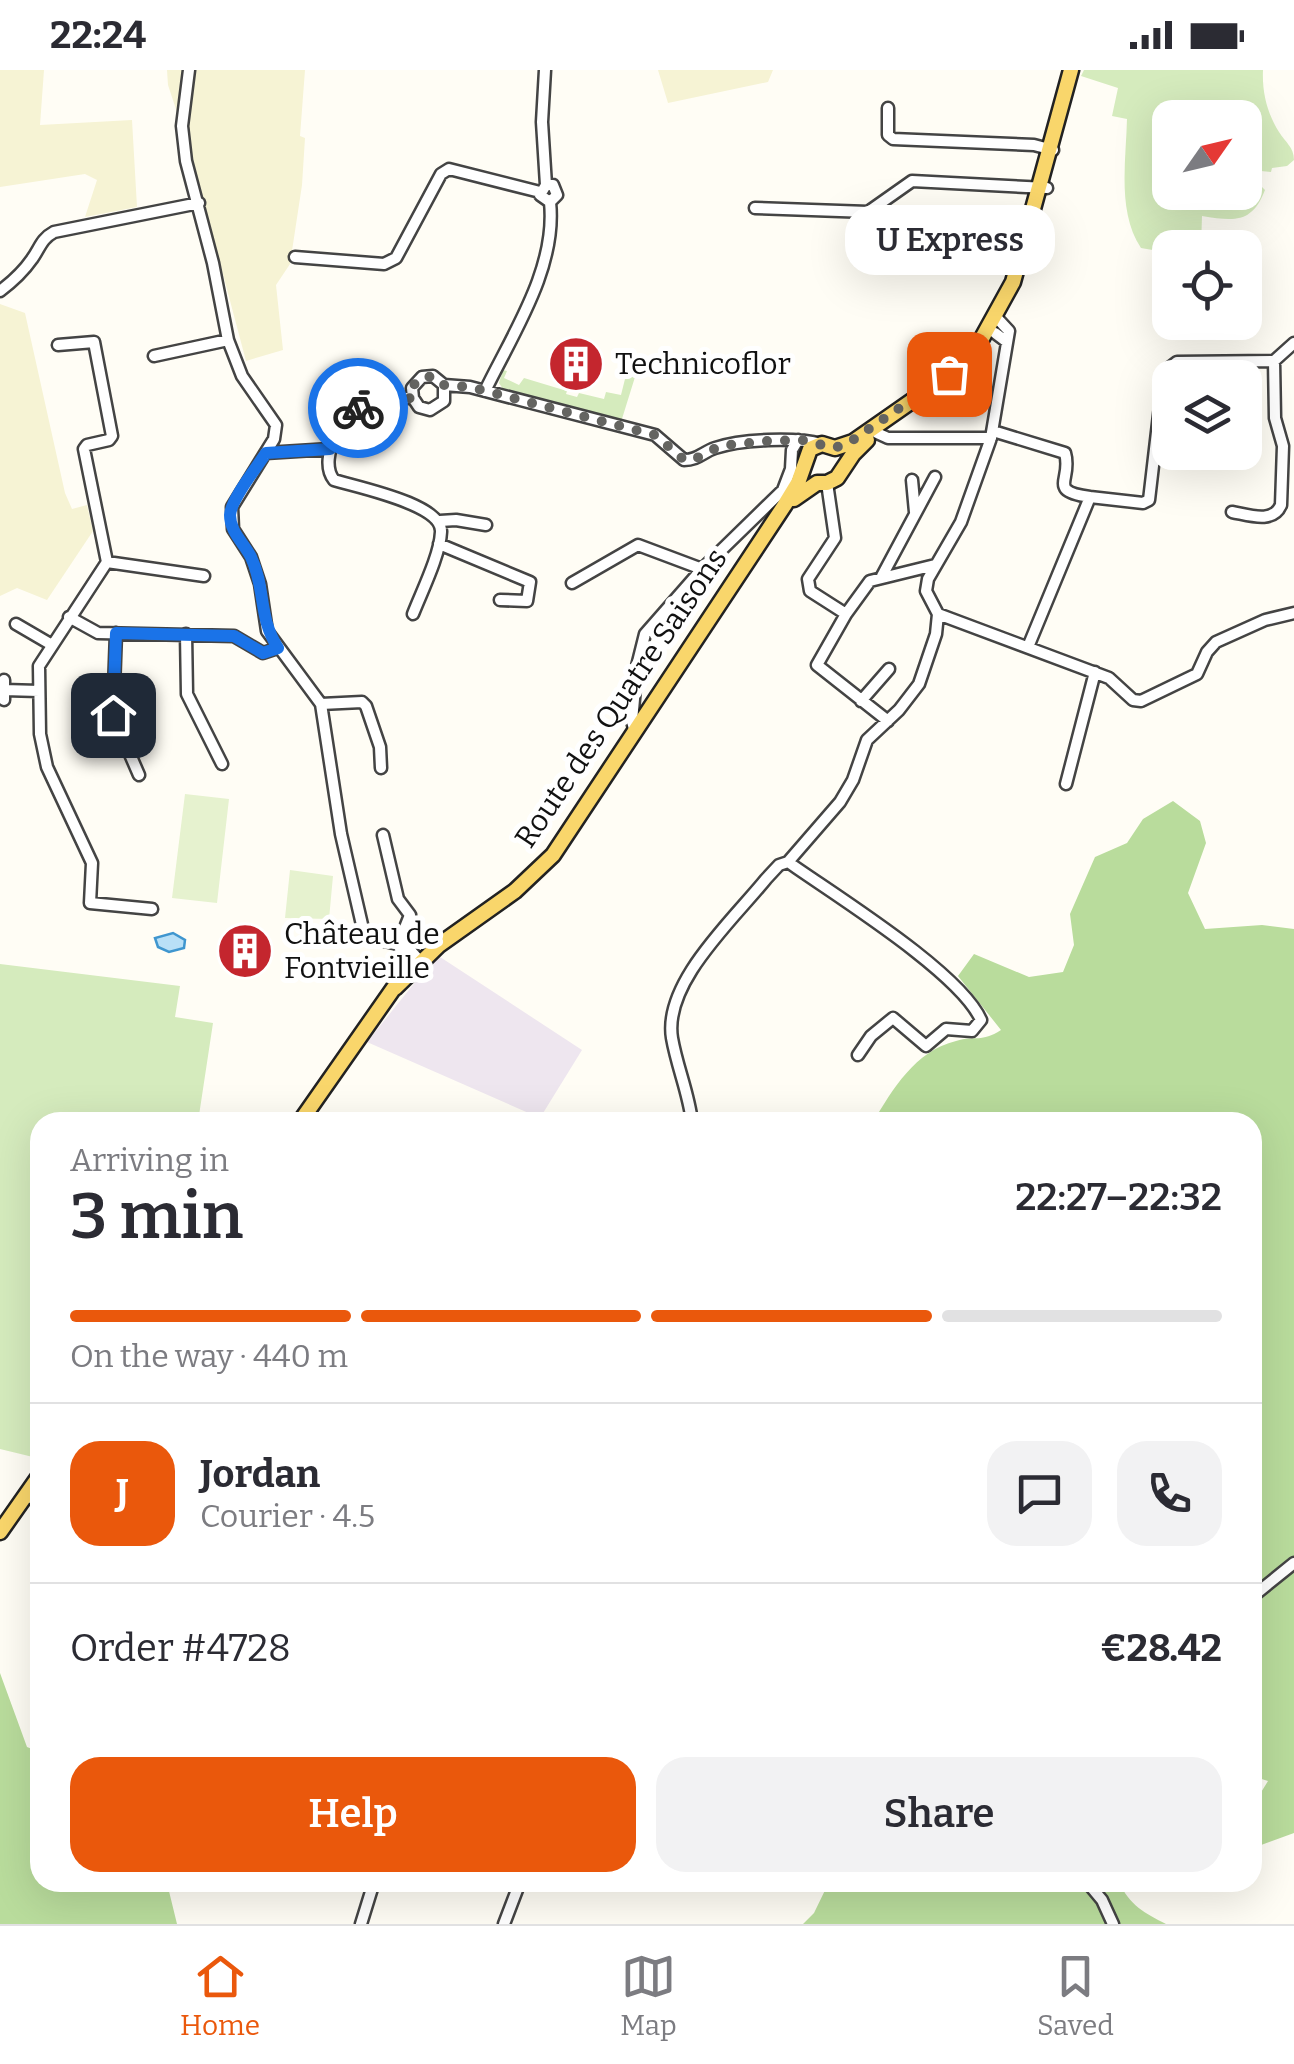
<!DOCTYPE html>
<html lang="en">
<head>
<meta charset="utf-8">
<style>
	:root { --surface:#fff; --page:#f2f2f3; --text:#2b2b33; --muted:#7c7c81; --line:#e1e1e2; --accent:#ea580c }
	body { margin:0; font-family:Bitter,serif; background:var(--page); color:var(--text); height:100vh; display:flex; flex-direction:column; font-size:38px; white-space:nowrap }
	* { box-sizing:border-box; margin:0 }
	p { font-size:32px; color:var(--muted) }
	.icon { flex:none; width:55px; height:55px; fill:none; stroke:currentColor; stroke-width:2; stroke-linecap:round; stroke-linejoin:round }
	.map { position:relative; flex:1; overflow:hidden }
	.side { position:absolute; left:30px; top:1042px; width:1232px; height:780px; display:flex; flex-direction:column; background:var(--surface); border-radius:30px; box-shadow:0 10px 40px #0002 }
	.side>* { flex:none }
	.needle { width:65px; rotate:56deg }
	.fabs { position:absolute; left:1152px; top:30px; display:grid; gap:20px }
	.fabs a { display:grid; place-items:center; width:110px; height:110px; border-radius:20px; background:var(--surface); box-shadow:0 10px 40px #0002; font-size:50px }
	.pin { position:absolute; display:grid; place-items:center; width:85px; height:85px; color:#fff; margin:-42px; border-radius:20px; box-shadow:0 5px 15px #0006 }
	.courier { position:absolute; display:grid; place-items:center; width:100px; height:100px; margin:-50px; border:8px solid #1a73e8; border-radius:50%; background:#fff; color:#222; box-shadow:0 2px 12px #0007 }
	.bubble { position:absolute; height:70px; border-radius:30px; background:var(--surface); box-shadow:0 10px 40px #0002; font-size:32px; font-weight:600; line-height:70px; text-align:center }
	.summary em { font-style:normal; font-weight:600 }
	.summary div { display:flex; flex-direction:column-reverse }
	.summary { display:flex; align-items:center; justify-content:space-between; height:170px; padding:0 40px }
	h1 { font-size:65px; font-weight:600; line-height:75px }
	.bar { display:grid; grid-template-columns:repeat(4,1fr); gap:15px 10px; align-content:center; height:120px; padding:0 40px }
	.bar i { height:12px; border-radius:8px; background:var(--line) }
	.bar .current { background:var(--accent) }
	.bar p { grid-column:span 4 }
	.line { display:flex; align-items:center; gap:25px; padding:0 40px; border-top:2px solid var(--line) }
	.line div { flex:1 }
	.round { display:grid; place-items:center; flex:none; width:105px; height:105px; border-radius:30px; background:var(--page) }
	.action { display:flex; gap:20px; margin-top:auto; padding:20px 40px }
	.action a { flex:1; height:115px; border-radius:30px; background:var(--accent); color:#fff; font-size:40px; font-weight:600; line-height:115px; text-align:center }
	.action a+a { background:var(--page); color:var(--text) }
	.status { display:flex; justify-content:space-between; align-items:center; height:70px; padding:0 50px; background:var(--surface); direction:ltr }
	.status svg { height:28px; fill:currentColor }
	.tabs { display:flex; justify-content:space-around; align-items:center; height:140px; border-top:2px solid var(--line); background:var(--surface); font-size:28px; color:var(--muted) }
	.tabs a { display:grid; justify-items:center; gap:5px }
	.tabs .current { color:var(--accent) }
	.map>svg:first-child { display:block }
</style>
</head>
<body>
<div class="status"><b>22:24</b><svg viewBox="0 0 49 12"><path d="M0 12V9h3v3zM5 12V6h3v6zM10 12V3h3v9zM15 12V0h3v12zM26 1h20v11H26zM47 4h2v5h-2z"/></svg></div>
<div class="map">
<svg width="1294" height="1854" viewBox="0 0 1294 1854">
	<rect width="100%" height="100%" fill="#fffdf5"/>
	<path fill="#eee6ef" d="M 437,885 L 582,980 L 540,1048 L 367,972 Z"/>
	<path fill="#f6f3d4" d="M 0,0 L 44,0 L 40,55 L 132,50 L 137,137 L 85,147 L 97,110 L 85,104 L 0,117 Z
		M 167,0 L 305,0 L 300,66 L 305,68 L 302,115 L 290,194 L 276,215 L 283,280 L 246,291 L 193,91 L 168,15 Z
		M 658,0 L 773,0 L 768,12 L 668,33 Z
		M 0,234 L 25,243 L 65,423 L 72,439 L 87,435 L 93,461 L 47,530 L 17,518 L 0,526 Z"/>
	<path fill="#d5ebbd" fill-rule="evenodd" d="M 1084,0 L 1263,0 C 1262,22 1267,43 1279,62 C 1285,72 1294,77 1294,90 L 1287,96 L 1272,98 L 1271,102 L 1261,101 L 1257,112 L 1265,120 C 1252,154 1234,151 1202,146 L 1201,177 L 1170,178 L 1170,183 L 1141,178 C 1117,142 1126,91 1127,49 L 1112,46 L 1118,18 L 1081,6 ZM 1170,48 L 1245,48 L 1245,122 L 1170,122 Z
		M 503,300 L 507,301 L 504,308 L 519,315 L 524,308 L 567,321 L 566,324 L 577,327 L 579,323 L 604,329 L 606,322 L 621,325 L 626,305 L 635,307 L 621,352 L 503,319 L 499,313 Z
		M 0,894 L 180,916 L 175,947 L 213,953 L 198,1052 L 40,1052 L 40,1373 L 33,1387 L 0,1379 Z"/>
	<path fill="#b9dc9c" d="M 1173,731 L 1200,751 L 1206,773 L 1188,823 L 1205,859 L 1262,855 L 1294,859 L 1294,1763 L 1253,1778 L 1253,1728 L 1260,1724 L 1268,1711 L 1252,1706 L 1252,1052 L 873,1052 C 893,1019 915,981 956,971 C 976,965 981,973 1001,960 L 958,906 L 974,884 L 1029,907 L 1063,902 L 1074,875 L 1070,844 L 1095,787 L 1127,773 L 1143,749 Z
		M 0,1603 L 27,1677 L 40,1682 L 40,1812 L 167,1813 L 177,1854 L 0,1854 Z
		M 829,1812 L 1120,1813 C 1128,1834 1146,1844 1166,1854 L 803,1854 L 814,1843 Z"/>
	<path fill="#e6f2cf" d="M 185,724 L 229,729 L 217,833 L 172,828 Z
		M 290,800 L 333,806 L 329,849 L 285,848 Z"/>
	<path fill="#b9e0f7" stroke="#3f96cf" stroke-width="2.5" d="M 173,863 L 185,870 L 184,878 L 169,882 L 158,877 L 155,868 Z"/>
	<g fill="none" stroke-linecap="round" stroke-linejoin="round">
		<g stroke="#444" stroke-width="15">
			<path id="minor" d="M 189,0 L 182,56 L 186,91 L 213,193 L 228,270 L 242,306 L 276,355 L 274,369 L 232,437 L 233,459 L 251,487 L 260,514 L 267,561 L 321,634 L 341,764 L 363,859 L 376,869 L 406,876 L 421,892
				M 545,0 L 542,52 L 546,115
				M 888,38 L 888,65 L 893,69 L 1034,75 L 1053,80
				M 755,138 L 868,142 L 912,111 L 1047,118
				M 295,187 L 384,194 L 396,188 L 441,104 L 449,99 L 540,122
				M 0,221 C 12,212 23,202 32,189 C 40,178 41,169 54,162 L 199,133
				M 995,263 L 1007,272
				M 58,275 L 94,272 L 112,366 L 109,370 L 87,375 L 84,379 L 107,492
				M 154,286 L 228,270
				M 444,315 L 470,317 L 655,365 L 684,390 C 698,390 703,382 715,378 C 741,369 795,367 822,374
				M 485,321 C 513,263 557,198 550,132 L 557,125 L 553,115 L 546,115 L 540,125 L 550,132
				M 413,328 L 412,318 L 422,307 L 433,306 L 444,315 L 444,331 L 430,340 L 419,337 L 413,328 C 400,328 384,326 371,329 C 346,337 316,388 334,410 C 356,417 443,434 441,462 C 440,485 422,521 413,544
				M 993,361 L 1065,383 C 1073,410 1046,421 1090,427 L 1028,577
				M 877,363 L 888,368 L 991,368
				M 266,383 L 330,379
				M 912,410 L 915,442
				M 827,413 L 835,468 L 808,509 L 810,521 L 846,544 L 870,511 L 935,495
				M 1090,427 L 1143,433 L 1149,430 L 1164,302 L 1177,292 L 1274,291 L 1294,273
				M 1232,442 C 1249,445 1273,454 1281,435 L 1283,376 L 1275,348 L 1274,291
				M 440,451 L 456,450 L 486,455
				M 439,474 L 530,512 L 527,531 L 500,530
				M 882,506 L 935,407
				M 572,513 L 638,475 L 702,499
				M 846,544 L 817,595 L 888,651
				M 938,544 L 1109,608 L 1133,630 L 1141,631 L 1197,604 L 1207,582 L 1216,572 L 1265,550 L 1294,543
				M 69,547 L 98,563 L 234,566 L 263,583 L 278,578
				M 16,554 L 52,575
				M 116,563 L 113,645 L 139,705
				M 186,564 L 187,624 L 222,694
				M 4,620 L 39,621
				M 4,630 L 4,610
				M 861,631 L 889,599
				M 321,634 L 362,632 L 366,636 L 380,677 L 381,698
				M 635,663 L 632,651 L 637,596 L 645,564 L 702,499 L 783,420 L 791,399 L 792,380 L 798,370
				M 1066,714 L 1095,602
				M 383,765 L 398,829 L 410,845 L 398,875
				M 788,792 C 833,824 960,902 981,950 L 972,961 L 946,959 L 926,976 L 893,948 L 871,966 L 858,985
				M 152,839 L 90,833 L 92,793 L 47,697 L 40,664 L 39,596 L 107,492 L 204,506
				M 398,875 L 410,892 L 417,896
				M 692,1052 C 689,1024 677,997 672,968 C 663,913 733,850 766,809 L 779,795 L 788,792 L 840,732 L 853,710 L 867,670 L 899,640 L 919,614 L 936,564 L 938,544 L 926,521 L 928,509 L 961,452 L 991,368 L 1009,261 L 996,247
				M 27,1424 L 40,1435
				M 1252,1527 L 1294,1493
				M 503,1812 L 519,1816
				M 1087,1812 L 1102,1830 L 1113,1854
				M 361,1854 L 374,1812
				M 504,1854 L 520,1812"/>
		</g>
		<g stroke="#222" stroke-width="19">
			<path id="major" d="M 794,429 L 817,413 L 827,413 L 837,408 L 853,384 L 867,370
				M 395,918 L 439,875 L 515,821 L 553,785 L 784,436 L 798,413 L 810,379 L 822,374 L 835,378 L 853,372 L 939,312 L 981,270 L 1013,212 L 1071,0
				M 300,1052 L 398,912
				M 0,1462 L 40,1405"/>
		</g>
		<use href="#minor" stroke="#fff" stroke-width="10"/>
		<use href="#major" stroke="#f9d66b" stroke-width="14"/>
	</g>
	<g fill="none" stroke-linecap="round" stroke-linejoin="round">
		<path stroke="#646461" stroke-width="10" stroke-dasharray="0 18" d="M 358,338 L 370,330 L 413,328 L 412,318 L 418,309 L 433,306 L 444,315 L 470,317 L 655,365 L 684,390 L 693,390 L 720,376 L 768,371 L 802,370 L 834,378 L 847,374 L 949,304"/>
		<path stroke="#1a73e8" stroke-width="12" d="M 113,645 L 116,563 L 234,566 L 263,583 L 278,578 C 258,547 266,519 251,487 C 244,473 230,462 230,445 C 231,429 257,397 266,383 L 330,379 L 358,338"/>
	</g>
	<defs>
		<g id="building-disc" transform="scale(2.875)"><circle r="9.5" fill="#c4262e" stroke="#fff"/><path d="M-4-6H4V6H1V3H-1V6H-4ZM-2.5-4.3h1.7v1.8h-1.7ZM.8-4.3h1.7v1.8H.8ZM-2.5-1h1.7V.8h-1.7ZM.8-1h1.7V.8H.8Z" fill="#fff"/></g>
	</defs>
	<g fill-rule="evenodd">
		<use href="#building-disc" x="576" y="294"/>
		<use href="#building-disc" x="245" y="881"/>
	</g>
	<g text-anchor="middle" stroke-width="10" stroke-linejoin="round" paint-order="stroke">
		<g font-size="30" fill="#111" stroke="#fff" text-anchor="start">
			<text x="615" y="304">Technicoflor</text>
			<text x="284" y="874">Château de<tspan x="284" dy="34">Fontvieille</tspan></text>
		</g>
		<g font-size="30" fill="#111" stroke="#fff">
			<text transform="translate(621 628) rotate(-56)" y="10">Route des Quatre Saisons</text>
		</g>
	</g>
</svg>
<div class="fabs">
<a><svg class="needle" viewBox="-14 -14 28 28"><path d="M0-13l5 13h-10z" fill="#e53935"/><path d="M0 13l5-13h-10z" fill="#7c7c81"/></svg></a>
<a><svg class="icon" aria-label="locate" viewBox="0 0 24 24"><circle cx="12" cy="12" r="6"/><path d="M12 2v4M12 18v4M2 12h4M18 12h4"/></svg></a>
<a><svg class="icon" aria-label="layers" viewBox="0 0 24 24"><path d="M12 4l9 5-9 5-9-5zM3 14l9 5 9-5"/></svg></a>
</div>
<div class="pin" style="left:949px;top:304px;background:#ea580c"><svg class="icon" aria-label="bag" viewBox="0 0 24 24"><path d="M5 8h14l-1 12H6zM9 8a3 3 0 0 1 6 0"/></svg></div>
<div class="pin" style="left:113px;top:645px;background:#1f2937"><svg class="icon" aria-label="home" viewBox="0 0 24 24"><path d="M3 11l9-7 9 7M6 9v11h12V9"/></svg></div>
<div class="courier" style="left:358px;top:338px"><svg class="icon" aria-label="bike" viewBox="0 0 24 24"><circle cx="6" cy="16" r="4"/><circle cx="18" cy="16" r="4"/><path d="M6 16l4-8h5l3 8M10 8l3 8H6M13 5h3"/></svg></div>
<div class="bubble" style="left:845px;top:135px;width:210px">U Express</div>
<section class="side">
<div class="summary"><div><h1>3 min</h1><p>Arriving in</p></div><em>22:27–22:32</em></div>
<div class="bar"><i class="current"></i><i class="current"></i><i class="current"></i><i></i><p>On the way · 440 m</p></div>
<div class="line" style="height:180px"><b class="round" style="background:var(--accent);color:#fff">J</b><div><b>Jordan</b><p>Courier · 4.5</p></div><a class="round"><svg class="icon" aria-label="chat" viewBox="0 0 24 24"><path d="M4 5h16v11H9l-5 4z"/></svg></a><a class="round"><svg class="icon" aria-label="phone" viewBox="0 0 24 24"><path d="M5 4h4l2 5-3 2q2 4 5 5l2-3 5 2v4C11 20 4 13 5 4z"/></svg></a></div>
<div class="line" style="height:130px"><div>Order #4728</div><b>€28.42</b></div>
<div class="action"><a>Help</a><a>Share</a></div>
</section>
</div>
<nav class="tabs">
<a class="current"><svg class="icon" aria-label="home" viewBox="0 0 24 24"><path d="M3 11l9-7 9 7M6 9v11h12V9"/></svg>Home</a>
<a><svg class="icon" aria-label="map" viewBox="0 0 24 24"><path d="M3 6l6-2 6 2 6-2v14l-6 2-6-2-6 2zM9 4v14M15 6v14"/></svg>Map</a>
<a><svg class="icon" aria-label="saved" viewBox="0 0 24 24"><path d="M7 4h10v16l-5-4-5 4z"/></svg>Saved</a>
</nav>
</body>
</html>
